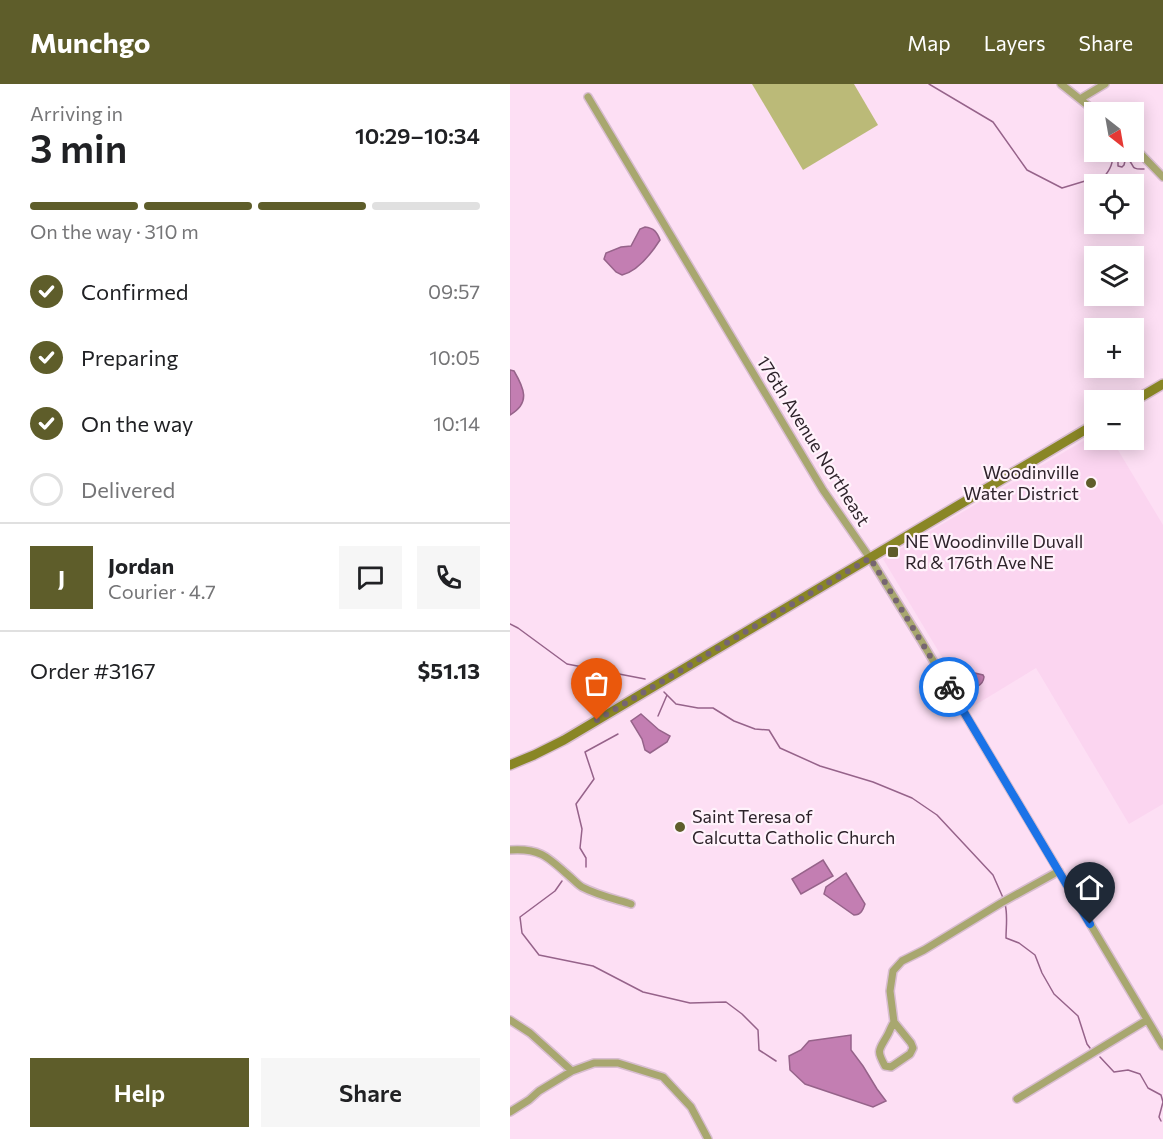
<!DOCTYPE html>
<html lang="en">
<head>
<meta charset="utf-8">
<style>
	:root { --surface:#fff; --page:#f6f6f6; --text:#202124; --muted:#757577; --line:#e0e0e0; --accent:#5e5d2a }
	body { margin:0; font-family:Commissioner,sans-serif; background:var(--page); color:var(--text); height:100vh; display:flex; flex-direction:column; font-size:22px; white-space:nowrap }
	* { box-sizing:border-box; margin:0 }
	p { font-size:20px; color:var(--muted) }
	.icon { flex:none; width:33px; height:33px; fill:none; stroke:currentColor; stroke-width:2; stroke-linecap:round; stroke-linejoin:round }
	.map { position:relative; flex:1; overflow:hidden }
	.side { display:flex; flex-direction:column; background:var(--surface); width:510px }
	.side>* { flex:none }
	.needle { width:39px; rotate:149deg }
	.fabs { position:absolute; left:574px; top:18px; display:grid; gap:12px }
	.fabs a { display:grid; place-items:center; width:60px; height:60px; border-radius:0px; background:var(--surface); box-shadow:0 3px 15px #0003; font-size:30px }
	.pin { position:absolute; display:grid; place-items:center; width:51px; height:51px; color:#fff; margin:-62px -26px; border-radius:50% 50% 50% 0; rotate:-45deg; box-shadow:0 0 6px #0007 }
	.pin .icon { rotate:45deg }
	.courier { position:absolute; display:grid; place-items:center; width:60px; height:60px; margin:-30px; border:4px solid #1a73e8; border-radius:50%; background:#fff; color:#222; box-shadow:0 2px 8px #0007 }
	.headline em { font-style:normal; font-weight:600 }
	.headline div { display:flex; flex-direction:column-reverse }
	.headline { display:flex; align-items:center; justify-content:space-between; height:102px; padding:0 30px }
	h1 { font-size:39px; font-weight:600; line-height:45px }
	.bar { display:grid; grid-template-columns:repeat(4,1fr); gap:9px 6px; align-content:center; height:72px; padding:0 30px }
	.bar i { height:8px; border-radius:4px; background:var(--line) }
	.bar .current { background:var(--accent) }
	.bar p { grid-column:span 4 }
	.line { display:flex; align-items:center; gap:15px; padding:0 30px; border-top:2px solid var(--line) }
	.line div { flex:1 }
	.round { display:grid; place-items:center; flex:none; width:63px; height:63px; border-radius:0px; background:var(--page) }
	ol { padding:0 30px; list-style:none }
	li { display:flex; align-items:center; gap:18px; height:66px }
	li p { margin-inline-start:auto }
	li .icon { padding:6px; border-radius:50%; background:var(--accent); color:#fff; stroke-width:4 }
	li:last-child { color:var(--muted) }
	li i { width:33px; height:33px; border:3px solid var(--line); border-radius:50% }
	.action { display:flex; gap:12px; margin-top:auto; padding:12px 30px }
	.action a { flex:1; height:69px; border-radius:0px; background:var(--accent); color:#fff; font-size:24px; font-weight:600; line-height:69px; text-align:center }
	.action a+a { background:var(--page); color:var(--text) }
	header { display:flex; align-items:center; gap:36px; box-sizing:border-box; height:84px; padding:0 30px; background:var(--accent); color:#fff }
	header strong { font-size:28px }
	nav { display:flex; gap:33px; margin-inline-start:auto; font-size:21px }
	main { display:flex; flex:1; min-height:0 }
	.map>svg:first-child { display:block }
</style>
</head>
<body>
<header>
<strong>Munchgo</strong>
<nav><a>Map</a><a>Layers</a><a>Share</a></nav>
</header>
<main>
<section class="side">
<div class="headline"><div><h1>3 min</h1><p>Arriving in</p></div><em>10:29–10:34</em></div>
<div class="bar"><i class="current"></i><i class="current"></i><i class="current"></i><i></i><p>On the way · 310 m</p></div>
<ol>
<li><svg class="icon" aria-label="check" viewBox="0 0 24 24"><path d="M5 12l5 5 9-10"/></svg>Confirmed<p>09:57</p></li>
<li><svg class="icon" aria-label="check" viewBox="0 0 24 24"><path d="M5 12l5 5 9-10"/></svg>Preparing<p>10:05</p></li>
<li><svg class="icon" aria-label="check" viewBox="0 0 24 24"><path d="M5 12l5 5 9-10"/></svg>On the way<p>10:14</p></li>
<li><i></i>Delivered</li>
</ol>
<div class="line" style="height:108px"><b class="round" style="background:var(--accent);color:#fff">J</b><div><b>Jordan</b><p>Courier · 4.7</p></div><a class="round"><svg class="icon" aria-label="chat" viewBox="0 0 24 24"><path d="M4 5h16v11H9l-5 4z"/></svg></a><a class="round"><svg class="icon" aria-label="phone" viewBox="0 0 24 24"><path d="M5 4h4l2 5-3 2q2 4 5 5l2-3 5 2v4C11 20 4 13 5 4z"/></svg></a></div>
<div class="line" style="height:78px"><div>Order #3167</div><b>$51.13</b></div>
<div class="action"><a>Help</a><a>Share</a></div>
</section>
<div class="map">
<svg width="653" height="1055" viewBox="0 0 653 1055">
	<rect width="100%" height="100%" fill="#fddff4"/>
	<path fill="#fbd5f0" d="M 585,350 L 585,356 L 602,356 L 653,441 L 653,720 L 619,740 L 526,584 L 462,623 L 373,475 Z"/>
	<path fill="#bbba78" d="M 242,0 L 344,0 L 368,41 L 293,86 Z"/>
	<path fill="#c37eb2" stroke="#96638a" stroke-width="1.5" d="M 135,143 C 144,144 147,148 150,156 C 141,170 128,187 112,191 L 106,188 L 94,175 L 96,169 L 111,163 L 121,162 L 130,145 Z
		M 0,286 L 4,287 C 14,304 21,319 0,331 Z
		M 452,586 L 473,591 L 474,593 C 473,602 464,605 456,605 L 447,594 L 446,590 Z
		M 131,630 L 149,646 L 160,652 L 157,658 L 140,669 L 135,666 L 132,655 L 121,637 Z
		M 313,776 L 323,792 L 291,810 L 282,795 Z
		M 336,789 L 355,820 C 353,826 351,831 344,831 L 314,810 L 316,803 Z
		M 341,951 L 341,966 L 353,982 L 367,1005 L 376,1017 L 363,1023 L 295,1000 L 280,986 L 279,972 L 291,966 L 299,957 Z"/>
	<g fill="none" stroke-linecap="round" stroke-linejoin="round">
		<path stroke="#96638a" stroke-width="1.5" d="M 419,0 L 483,38 L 517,86 L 552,104 L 585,94 L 593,94 C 601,85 603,79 603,68
			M 608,68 L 608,82 L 612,83 L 614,81 L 615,77 L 617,75 C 626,80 618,86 634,85
			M 0,540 L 8,544 L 57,580 L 135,595
			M 154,608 L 166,620 L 188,624 L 203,624 L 224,637 L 245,645 L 259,646 L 270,664 L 310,682 L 363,698 L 402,714 L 427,731 L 483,791 L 494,816
			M 148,632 L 157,611
			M 76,783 L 76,774 L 70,764 L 72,745 L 66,720 L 84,695 L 75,668 L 108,650
			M 52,797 L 45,807 L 10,833 L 12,849 L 29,871 L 83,882 L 133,908 L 180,919 L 216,918 L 232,930 L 248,946 L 249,966 L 266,977
			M 495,820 C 498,831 496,842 496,854 L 509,859 L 525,871 L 532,889 L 544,910 L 568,932 L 577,960 L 580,964
			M 590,973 L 604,988 L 618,986 L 630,990 L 638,1004 L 651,1011 L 653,1018 L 649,1033 L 651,1037"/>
		<g stroke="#d8bdd0" stroke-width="10">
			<path id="minor" d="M 551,0 L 586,28
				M 78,13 L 313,406 L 360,474 L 412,558 L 653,962
				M 570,15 L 595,0
				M 624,63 L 653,93
				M 0,766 C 29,764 37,772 58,791 C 63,795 67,800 72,803 C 87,811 105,815 121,820
				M 0,936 L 20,949 L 62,987
				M 384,938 C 381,942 380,947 377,952 C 369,966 366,966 375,982 L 381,983 L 400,970 L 403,964 L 401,959 L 384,938 L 380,907 L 383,887 L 392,877 L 414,866 L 491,819 L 549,787
				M 507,1015 L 637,936
				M 0,1028 L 19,1016 L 29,1007 L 62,987 L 84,979 L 108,979 L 153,993 L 181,1023 L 198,1055"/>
		</g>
		<g stroke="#d8bdd0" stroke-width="12">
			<path id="secondary" d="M 624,317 L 653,300
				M 0,681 L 24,671 L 54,656 L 585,340"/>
		</g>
		<use href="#minor" stroke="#a8a76f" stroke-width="7"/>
		<use href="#secondary" stroke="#898625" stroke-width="9"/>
	</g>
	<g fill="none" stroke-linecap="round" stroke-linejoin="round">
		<path stroke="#766571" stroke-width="6" stroke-dasharray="0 10.8" d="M 87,636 L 360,474 L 439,603"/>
		<path stroke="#1a73e8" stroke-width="8" d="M 439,603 L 580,840"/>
	</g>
	<g fill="#5e5d2a" stroke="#fff2fb" stroke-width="2">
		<circle cx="581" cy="399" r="6"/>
		<rect x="377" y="462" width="12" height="12" rx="3"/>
		<circle cx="170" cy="743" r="6"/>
	</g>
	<g text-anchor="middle" stroke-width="4.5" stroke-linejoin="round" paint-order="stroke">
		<g font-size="18" fill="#2e232b" stroke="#fff2fb">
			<text transform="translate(303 357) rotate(58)" y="6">176th Avenue Northeast</text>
		</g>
		<g font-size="18" fill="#2e232b" stroke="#fff2fb" text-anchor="start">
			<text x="569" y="395" text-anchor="end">Woodinville<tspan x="569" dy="21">Water District</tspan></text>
			<text x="395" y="464">NE Woodinville Duvall<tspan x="395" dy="21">Rd &amp; 176th Ave NE</tspan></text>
			<text x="182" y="739">Saint Teresa of<tspan x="182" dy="21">Calcutta Catholic Church</tspan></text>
		</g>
	</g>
</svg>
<div class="fabs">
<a><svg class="needle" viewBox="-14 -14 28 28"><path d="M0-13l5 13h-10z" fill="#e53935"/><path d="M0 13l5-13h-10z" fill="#757577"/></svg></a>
<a><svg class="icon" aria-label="locate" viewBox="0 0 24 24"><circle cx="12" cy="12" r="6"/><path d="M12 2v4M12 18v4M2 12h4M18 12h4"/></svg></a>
<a><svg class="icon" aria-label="layers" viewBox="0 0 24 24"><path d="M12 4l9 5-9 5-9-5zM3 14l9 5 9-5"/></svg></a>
<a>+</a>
<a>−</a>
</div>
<div class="pin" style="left:87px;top:636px;background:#ea580c"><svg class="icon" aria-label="bag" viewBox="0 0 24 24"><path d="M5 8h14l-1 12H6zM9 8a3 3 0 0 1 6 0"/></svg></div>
<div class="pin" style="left:580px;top:840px;background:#1f2937"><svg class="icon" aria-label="home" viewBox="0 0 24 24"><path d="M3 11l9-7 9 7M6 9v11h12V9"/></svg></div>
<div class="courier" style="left:439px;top:603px"><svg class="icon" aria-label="bike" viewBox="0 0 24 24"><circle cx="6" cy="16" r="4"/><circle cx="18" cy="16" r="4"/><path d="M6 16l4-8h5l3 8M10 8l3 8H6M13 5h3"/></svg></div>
</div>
</main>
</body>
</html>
